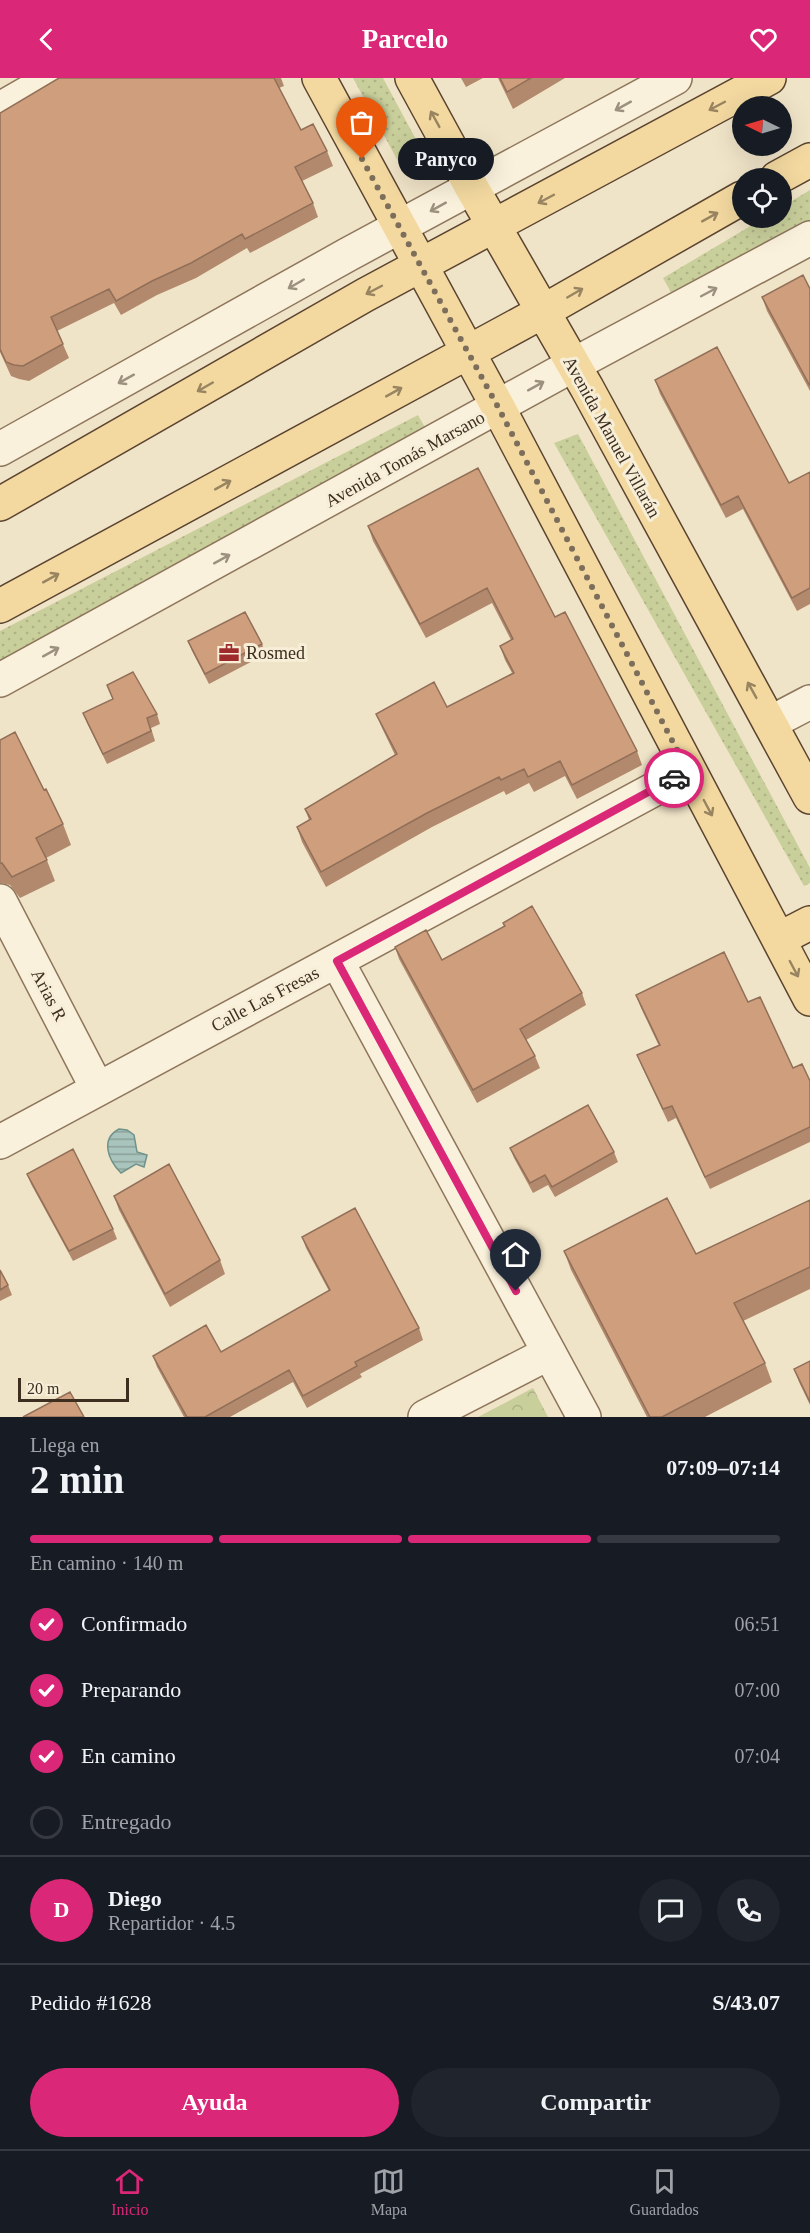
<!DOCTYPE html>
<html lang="es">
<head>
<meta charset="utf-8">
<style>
	:root { --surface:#171b24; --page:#20242c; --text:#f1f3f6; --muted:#9ea1a6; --line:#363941; --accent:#db2777 }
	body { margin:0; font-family:Georgia,serif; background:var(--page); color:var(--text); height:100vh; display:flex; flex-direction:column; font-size:22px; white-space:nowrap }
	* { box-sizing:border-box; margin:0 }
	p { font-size:20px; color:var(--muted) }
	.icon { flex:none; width:33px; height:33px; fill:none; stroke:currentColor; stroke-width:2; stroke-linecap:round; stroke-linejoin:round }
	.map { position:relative; height:1339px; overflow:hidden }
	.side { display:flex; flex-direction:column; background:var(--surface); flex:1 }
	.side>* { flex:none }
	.needle { width:39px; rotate:275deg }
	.fabs { position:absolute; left:732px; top:18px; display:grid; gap:12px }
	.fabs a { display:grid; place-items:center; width:60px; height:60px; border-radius:50%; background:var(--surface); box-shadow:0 6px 24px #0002; font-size:30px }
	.scale { position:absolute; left:18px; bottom:15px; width:111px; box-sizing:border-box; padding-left:6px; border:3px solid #3d2e20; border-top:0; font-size:16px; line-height:21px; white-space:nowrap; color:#3d2e20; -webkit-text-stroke:4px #f7eed8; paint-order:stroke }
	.pin { position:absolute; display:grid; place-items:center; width:51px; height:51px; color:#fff; margin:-62px -26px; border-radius:50% 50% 50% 0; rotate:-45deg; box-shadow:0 0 6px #0007 }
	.pin .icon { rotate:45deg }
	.courier { position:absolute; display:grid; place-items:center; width:60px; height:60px; margin:-30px; border:4px solid #db2777; border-radius:50%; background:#fff; color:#222; box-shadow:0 2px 8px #0007 }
	.bubble { position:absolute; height:42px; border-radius:21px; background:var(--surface); box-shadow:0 6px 24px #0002; font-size:20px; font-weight:800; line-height:42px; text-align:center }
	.headline em { font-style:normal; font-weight:800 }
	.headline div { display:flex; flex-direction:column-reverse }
	.headline { display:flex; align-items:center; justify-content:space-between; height:102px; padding:0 30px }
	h1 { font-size:39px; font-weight:800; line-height:45px }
	.bar { display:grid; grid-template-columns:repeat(4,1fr); gap:9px 6px; align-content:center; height:72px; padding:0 30px }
	.bar i { height:8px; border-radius:4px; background:var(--line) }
	.bar .on { background:var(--accent) }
	.bar p { grid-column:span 4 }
	.line { display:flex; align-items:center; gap:15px; padding:0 30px; border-top:2px solid var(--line) }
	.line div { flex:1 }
	.round { display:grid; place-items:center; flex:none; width:63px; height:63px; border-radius:32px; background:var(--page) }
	ol { padding:0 30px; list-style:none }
	li { display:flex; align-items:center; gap:18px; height:66px }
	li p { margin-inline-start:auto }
	li .icon { padding:6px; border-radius:50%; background:var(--accent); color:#fff; stroke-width:4 }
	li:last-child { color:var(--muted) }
	li i { width:33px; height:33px; border:3px solid var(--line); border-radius:50% }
	.cta { display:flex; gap:12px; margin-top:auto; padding:12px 30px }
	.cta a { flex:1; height:69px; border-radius:36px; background:var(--accent); color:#fff; font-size:24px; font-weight:800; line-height:69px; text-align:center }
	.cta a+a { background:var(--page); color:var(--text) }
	header { display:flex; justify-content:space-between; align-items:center; height:78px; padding:0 30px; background:var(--accent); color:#fff; font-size:27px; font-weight:800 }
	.menu { display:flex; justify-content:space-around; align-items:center; height:84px; border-top:2px solid var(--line); background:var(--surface); font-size:16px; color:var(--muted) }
	.menu a { display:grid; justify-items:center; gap:3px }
	.menu .on { color:var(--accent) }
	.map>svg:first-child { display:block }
</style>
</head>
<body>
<header><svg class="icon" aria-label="back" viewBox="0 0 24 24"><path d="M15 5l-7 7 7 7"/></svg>Parcelo<svg class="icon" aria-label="heart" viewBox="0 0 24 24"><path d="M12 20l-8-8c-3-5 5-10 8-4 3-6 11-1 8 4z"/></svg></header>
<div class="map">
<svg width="810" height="1339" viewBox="0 0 810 1339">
	<defs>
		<pattern id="grass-dots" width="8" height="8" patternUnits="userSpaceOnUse" patternTransform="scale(1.5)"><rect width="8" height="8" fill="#c9cf9b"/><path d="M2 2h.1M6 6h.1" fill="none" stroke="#aeb285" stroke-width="1.8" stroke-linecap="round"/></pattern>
		<pattern id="park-crowns" width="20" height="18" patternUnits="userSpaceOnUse" patternTransform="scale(1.5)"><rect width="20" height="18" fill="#c9cf9b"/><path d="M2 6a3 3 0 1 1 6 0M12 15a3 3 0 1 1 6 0" fill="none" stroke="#aeb285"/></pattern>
		<pattern id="water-rules" width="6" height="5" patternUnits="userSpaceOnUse" patternTransform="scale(1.5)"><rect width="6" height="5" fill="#a9c4bc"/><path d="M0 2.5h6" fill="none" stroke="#8ba098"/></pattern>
	</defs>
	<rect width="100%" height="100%" fill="#f0e4c8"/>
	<path fill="url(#grass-dots)" d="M 353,0 L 383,0 L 427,82 L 406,98 Z
		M 810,112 L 810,144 L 673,218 L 663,200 L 764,140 L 782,140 L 782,129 Z
		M 418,337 L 427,353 L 0,584 L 0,553 Z
		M 578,356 L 810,790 L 810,805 L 804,808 L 554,365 Z"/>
	<path fill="url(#park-crowns)" d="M 533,1310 L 548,1339 L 478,1339 Z"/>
	<path fill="url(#water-rules)" stroke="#6f938a" stroke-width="1.5" d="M 119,1051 L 127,1052 L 134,1057 L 137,1074 L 147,1077 L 144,1089 L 136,1086 L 121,1095 C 108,1082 100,1061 119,1051 Z"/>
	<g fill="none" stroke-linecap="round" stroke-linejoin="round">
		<g stroke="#8d765c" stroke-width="36">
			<path id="minor" d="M 0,31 L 54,0
				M 0,371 L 347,177 L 675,0
				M 0,602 L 573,287 L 810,160
				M 770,645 L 810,624
				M 0,823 L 97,1010
				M 337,883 L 584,1339
				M 0,1064 L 688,693
				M 425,1339 L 549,1275"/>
		</g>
		<g stroke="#5b4430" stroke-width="36">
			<path id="major" d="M 319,0 L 498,329 L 810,921
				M 412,0 L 472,110 L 587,310 L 810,719
				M 777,100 L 810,82
				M 0,426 L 365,217 L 769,0
				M 0,528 L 542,234 L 742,120
				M 779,861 L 810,845"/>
		</g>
		<use href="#minor" stroke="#faf1dc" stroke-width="33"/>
		<use href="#major" stroke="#f3d9a0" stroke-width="33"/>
	</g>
	<path fill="#b2896c" d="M 59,0 L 281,0 L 284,8 L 279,10 L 301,52 L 327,73 L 333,88 L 302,103 L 313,125 L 318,139 L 250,175 L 247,170 L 196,200 L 157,217 L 121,237 L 114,225 L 57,253 L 69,280 L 29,303 L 19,301 L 11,298 L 0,274 L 0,35 Z
		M 461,0 L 483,0 L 466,9 Z
		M 498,0 L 565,0 L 513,31 Z
		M 810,211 L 810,313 L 767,233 L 762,219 Z
		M 655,302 L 789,405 L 810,394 L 810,526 L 797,533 L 743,431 L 726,440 L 660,316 Z
		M 368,448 L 555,539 L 637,673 L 642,687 L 577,721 L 565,698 L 534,714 L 529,705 L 506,717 L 504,713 L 432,749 L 326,809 L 302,764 L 297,749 L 309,742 L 305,731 L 395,677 L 382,650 L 376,636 L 447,629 L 512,595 L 505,582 L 500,568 L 511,562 L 492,525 L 426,560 L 373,463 Z
		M 188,563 L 262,566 L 266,576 L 209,606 L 192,573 Z
		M 107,607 L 157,636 L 160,646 L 151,650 L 155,663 L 107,686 L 87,645 L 83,635 L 113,621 Z
		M 0,662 L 44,712 L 63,746 L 71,767 L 46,780 L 55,803 L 20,820 L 10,807 L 0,805 Z
		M 503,845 L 582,915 L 586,927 L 526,962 L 535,978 L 540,990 L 477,1025 L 399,881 L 395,869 L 442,882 L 504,849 Z
		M 636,917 L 748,924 L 793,990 L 810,1003 L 810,1064 L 710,1111 L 676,1040 L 668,1044 L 642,989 L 637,977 L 659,968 L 641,930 Z
		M 510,1070 L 614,1074 L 618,1084 L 555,1119 L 548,1107 L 533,1115 L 514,1080 Z
		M 27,1096 L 113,1151 L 117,1161 L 73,1183 L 31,1106 Z
		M 114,1118 L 220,1182 L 225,1196 L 170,1229 L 119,1132 Z
		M 810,1122 L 810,1211 L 743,1243 L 765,1285 L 772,1304 L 705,1339 L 647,1339 L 571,1192 L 564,1173 L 696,1176 Z
		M 302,1159 L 419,1250 L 423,1262 L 360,1296 L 362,1299 L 307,1330 L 293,1304 L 230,1339 L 184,1339 L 157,1289 L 153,1278 L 221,1274 L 329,1213 L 306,1170 Z
		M 0,1192 L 8,1207 L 12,1217 L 0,1223 Z
		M 810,1283 L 810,1327 L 799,1304 L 794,1291 Z"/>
	<path fill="#cf9f7d" stroke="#916f58" stroke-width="1.5" d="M 59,0 L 274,0 L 301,52 L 313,46 L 327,73 L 295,89 L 313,125 L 245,161 L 242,156 L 191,185 L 152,203 L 116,223 L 109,211 L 51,239 L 63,266 L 23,288 L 14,287 L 6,284 L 0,271 L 0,35 Z
		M 500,0 L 531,0 L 507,14 Z
		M 803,197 L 810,211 L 810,308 L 762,219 Z
		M 717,269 L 789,405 L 810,394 L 810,510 L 792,520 L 738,418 L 721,427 L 655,302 Z
		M 478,390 L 555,539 L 565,534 L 637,673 L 572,707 L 560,683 L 528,699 L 524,691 L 501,702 L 499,699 L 427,735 L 321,794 L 297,749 L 311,741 L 305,731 L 397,676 L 376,636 L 434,604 L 447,629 L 514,595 L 500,568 L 513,561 L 487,510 L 420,546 L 368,448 Z
		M 245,534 L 262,566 L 205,596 L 188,563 Z
		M 133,594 L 157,636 L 147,640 L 151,653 L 103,676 L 83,635 L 113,621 L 107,607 Z
		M 15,654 L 44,712 L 46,711 L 63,746 L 36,760 L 47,782 L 12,799 L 2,785 L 0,785 L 0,662 Z
		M 532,828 L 582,915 L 520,951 L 535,978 L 473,1012 L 395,869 L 426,852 L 442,882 L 505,848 L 503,845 Z
		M 724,874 L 748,924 L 760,919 L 793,990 L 802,986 L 810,1003 L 810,1049 L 705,1099 L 672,1028 L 663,1031 L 637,977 L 660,967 L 636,917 Z
		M 588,1027 L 614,1074 L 552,1109 L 545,1097 L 530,1105 L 510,1070 Z
		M 73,1071 L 113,1151 L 69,1173 L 27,1096 Z
		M 169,1086 L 220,1182 L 165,1216 L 114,1118 Z
		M 667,1120 L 696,1176 L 810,1122 L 810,1189 L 734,1225 L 765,1285 L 662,1339 L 650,1339 L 564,1173 Z
		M 355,1130 L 419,1250 L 355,1284 L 357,1288 L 303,1318 L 289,1292 L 205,1339 L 187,1339 L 153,1278 L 206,1247 L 221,1274 L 330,1212 L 302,1159 Z
		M 0,1192 L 8,1207 L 0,1212 Z
		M 810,1283 L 810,1324 L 794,1291 Z
		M 70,1314 L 84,1339 L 23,1339 Z"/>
	<defs><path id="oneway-shaft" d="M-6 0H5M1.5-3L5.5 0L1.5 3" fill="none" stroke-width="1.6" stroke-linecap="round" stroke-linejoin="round" transform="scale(1.5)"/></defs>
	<g stroke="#9c907e">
		<use href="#oneway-shaft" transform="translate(623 28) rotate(151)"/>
		<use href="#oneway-shaft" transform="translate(438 129) rotate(151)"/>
		<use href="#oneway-shaft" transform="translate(296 206) rotate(150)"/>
		<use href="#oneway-shaft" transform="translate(709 214) rotate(-28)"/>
		<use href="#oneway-shaft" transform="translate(126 301) rotate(151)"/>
		<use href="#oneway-shaft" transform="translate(536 308) rotate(-29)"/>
		<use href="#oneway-shaft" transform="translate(222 481) rotate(-29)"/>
		<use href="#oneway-shaft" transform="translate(51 574) rotate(-29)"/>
	</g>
	<g stroke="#988460">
		<use href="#oneway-shaft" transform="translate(717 28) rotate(152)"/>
		<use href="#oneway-shaft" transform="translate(435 41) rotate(-119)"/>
		<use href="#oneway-shaft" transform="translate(546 121) rotate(152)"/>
		<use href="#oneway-shaft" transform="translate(710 139) rotate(-29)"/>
		<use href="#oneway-shaft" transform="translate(374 212) rotate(152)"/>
		<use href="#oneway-shaft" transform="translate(575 215) rotate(-30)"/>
		<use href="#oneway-shaft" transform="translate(205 309) rotate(150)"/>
		<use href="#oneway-shaft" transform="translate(394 314) rotate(-29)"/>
		<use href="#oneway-shaft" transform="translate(223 407) rotate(-29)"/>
		<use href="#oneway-shaft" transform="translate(51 500) rotate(-29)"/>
		<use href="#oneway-shaft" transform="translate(752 612) rotate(-119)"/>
		<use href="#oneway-shaft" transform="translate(708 730) rotate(62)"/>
		<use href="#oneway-shaft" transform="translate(794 891) rotate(62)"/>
	</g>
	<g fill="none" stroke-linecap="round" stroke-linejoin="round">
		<path stroke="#7c6e5b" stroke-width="6" stroke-dasharray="0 10.8" d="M 362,81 L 498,329 L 688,693 L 674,700"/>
		<path stroke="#db2777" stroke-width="8" d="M 516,1213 L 337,883 L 674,700"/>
	</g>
	<defs>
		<g id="office-bare" transform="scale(1.62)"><path d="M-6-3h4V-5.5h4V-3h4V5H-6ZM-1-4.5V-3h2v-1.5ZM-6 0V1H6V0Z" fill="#9e2a2b" stroke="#f7eed8" stroke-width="2.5" paint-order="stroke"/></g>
	</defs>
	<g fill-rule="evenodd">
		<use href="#office-bare" x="229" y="575"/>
	</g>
	<g text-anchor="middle" stroke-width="6" stroke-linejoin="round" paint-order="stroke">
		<g font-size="18" fill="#3d2e20" stroke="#f7eed8">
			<text transform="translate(612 359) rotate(61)" y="6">Avenida Manuel Villarán</text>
			<text transform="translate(405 381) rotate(-29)" y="6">Avenida Tomás Marsano</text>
			<text transform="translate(49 917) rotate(62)" y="6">Arias R</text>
			<text transform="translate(265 921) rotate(-28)" y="6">Calle Las Fresas</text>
		</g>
		<g font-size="18" fill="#3d2e20" stroke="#f7eed8" text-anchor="start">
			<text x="246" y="581">Rosmed</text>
		</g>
	</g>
</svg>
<div class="fabs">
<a><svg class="needle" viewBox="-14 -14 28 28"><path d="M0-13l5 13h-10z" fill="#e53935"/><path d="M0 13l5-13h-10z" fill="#9ea1a6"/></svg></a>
<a><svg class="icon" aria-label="locate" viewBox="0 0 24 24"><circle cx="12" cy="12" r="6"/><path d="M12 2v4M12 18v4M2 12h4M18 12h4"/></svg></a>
</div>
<div class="scale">20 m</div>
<div class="pin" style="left:362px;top:81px;background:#ea580c"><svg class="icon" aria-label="bag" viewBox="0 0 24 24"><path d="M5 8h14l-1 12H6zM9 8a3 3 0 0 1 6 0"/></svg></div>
<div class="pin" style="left:516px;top:1213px;background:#1f2937"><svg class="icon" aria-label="home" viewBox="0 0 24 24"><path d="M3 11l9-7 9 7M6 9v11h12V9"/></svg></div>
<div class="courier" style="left:674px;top:700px"><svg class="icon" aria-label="car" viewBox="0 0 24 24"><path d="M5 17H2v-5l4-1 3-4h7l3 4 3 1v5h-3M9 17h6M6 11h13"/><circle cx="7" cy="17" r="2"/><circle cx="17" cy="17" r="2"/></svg></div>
<div class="bubble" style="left:398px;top:60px;width:96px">Panyco</div>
</div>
<section class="side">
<div class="headline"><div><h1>2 min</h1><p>Llega en</p></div><em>07:09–07:14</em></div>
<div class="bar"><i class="on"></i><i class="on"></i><i class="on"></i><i></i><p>En camino · 140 m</p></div>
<ol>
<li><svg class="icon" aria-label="check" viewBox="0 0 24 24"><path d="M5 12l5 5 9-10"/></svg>Confirmado<p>06:51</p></li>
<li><svg class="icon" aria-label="check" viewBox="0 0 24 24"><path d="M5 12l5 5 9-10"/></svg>Preparando<p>07:00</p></li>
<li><svg class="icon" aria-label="check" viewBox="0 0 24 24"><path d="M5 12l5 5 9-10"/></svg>En camino<p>07:04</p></li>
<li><i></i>Entregado</li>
</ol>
<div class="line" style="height:108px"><b class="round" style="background:var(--accent);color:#fff">D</b><div><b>Diego</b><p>Repartidor · 4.5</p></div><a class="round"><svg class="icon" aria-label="chat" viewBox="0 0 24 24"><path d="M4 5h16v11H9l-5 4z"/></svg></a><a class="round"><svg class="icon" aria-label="phone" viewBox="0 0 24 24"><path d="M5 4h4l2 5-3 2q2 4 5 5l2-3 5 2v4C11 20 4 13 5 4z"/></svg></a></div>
<div class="line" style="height:78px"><div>Pedido #1628</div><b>S/43.07</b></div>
<div class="cta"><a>Ayuda</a><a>Compartir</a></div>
</section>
<nav class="menu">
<a class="on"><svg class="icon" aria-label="home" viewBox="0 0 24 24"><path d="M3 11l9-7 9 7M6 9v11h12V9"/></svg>Inicio</a>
<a><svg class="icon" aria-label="map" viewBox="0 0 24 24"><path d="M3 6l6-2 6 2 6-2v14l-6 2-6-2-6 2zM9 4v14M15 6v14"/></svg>Mapa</a>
<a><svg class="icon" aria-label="saved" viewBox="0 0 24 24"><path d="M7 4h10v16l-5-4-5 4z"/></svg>Guardados</a>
</nav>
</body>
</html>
